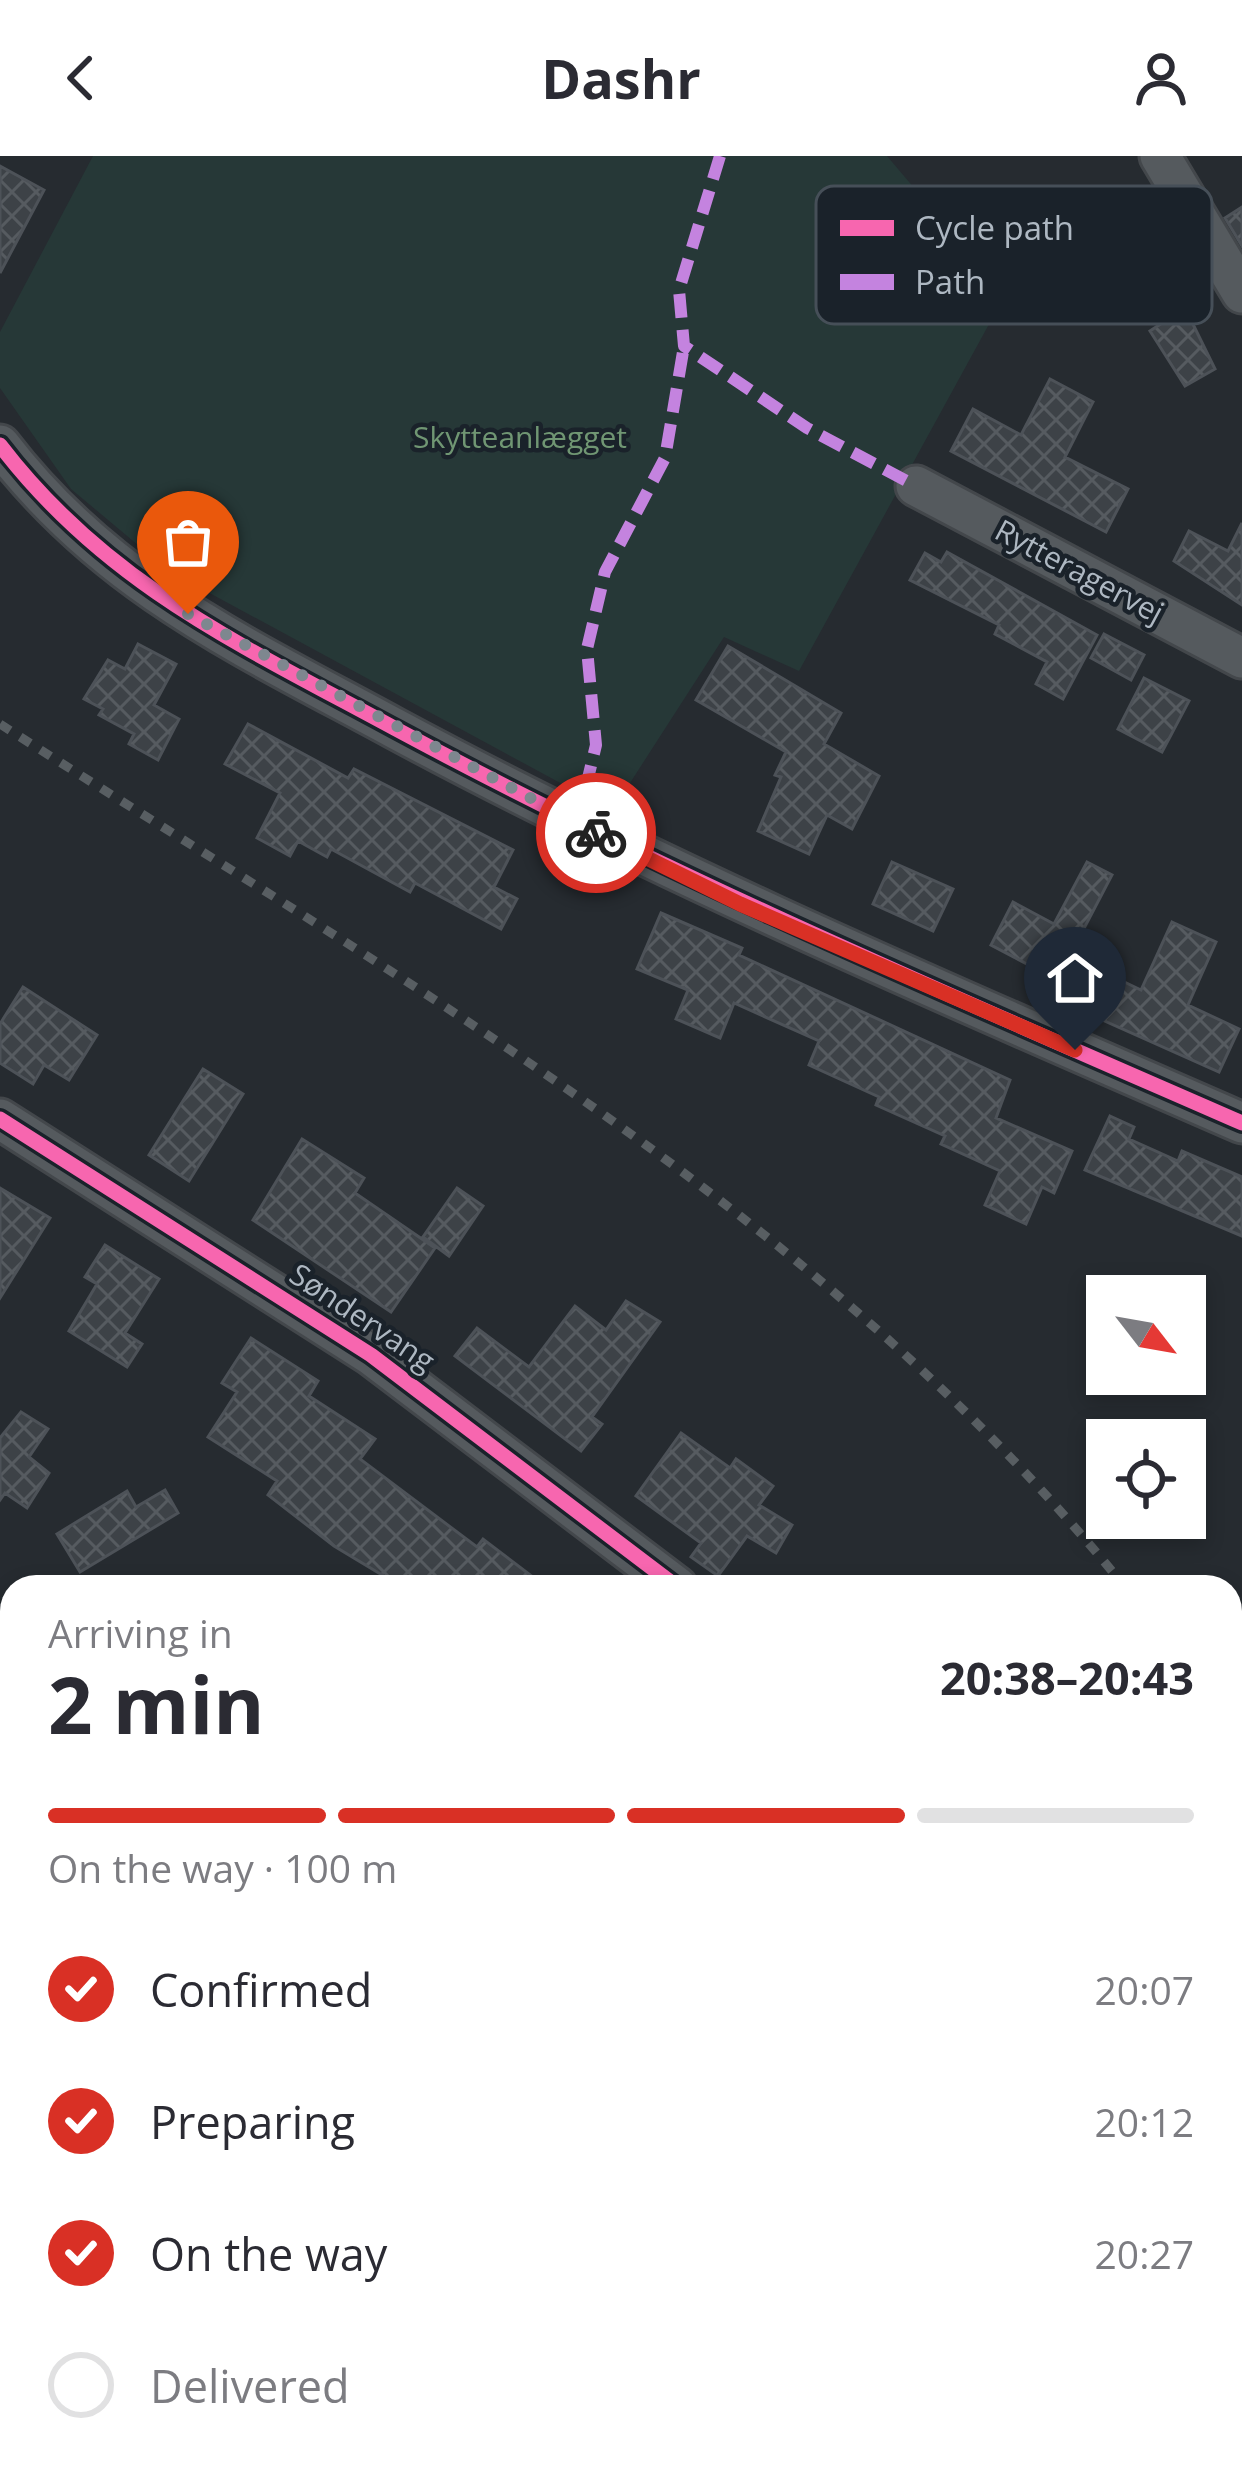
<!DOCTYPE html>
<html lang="en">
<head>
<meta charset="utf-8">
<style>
	:root { --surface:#fff; --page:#f7f7f7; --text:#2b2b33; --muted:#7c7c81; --line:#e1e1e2; --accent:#d93025 }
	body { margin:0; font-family:"Open Sans",sans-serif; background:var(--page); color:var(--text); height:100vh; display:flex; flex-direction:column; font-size:45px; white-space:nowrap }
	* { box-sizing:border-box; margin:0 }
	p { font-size:39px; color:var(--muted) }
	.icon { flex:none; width:66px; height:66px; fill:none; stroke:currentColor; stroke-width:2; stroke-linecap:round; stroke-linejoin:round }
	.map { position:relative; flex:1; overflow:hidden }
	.drawer { position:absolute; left:0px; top:1419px; width:1242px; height:900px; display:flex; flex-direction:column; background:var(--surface); border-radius:36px 36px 0 0; box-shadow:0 6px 18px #0003 }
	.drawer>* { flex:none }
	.needle { width:78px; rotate:121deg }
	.tools { position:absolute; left:1086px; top:1119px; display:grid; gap:24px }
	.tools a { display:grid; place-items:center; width:120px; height:120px; border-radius:0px; background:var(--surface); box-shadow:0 6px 18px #0003; font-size:60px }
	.pin { position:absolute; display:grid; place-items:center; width:102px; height:102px; color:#fff; margin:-123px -51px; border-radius:50% 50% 50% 0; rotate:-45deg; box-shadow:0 0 12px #0007 }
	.pin .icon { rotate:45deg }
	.courier { position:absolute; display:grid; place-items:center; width:120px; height:120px; margin:-60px; border:9px solid #d93025; border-radius:50%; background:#fff; color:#222; box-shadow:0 3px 15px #0007 }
	.summary em { font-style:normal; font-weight:700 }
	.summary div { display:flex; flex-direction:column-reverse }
	.summary { display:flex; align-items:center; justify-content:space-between; height:204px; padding:0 48px }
	h1 { font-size:78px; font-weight:700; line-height:90px }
	.bar { display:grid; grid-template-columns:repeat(4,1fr); gap:18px 12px; align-content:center; height:144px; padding:0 48px }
	.bar i { height:15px; border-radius:9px; background:var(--line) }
	.bar .current { background:var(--accent) }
	.bar p { grid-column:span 4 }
	ol { padding:0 48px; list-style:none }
	li { display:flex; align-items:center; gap:36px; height:132px }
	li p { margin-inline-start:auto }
	li .icon { padding:12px; border-radius:50%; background:var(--accent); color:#fff; stroke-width:4 }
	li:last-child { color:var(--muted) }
	li i { width:66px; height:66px; border:6px solid var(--line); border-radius:50% }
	header { display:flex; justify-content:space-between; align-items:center; height:156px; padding:0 48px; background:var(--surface); font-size:54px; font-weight:700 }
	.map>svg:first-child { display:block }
</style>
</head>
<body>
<header><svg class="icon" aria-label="back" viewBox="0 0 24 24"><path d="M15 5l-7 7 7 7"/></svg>Dashr<svg class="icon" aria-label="person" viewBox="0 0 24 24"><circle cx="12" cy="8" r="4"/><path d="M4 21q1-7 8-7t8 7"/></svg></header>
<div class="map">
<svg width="1242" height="2319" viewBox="0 0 1242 2319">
	<defs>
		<pattern id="building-cross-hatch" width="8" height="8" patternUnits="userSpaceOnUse" patternTransform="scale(3)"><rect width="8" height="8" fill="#3d4247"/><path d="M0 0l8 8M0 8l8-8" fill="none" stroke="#565b60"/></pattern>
	</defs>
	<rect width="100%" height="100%" fill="#262b30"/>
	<path fill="#263837" d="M 93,0 L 887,0 L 1005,139 L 799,515 L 724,481 L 612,655 L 169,415 L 71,333 L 0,232 L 0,176 Z"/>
	<path fill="url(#building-cross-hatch)" stroke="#4d5258" stroke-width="3" d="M 0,10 L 44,34 L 0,117 Z
		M 1242,51 L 1242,90 L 1225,62 Z
		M 1185,152 L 1215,213 L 1185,230 L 1150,175 Z
		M 1050,223 L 1093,246 L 1065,301 L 1128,333 L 1106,376 L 951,295 L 973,253 L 1021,279 Z
		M 1242,367 L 1242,449 L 1174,405 L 1189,375 L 1228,395 Z
		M 947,396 L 1097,479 L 1063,543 L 1036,528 L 1047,506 L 995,478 L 999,469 L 910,424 L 925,397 L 941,406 Z
		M 1104,478 L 1144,499 L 1131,524 L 1091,502 Z
		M 138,488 L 176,508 L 154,549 L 179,563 L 158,604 L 129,588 L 134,578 L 99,559 L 103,553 L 84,543 L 108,504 L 125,513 Z
		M 728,490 L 841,557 L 824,588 L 879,620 L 852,673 L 827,659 L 809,698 L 758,675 L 781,621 L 775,619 L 786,596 L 696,544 Z
		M 1144,522 L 1189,545 L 1162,596 L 1118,573 Z
		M 248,568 L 348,622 L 354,613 L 513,694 L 494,731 L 517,743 L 501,773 L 415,727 L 410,736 L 331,693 L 327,701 L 298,685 L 290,700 L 257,682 L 280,637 L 225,608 Z
		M 892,706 L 953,733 L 933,775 L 873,748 Z
		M 1087,706 L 1112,719 L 1057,824 L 991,789 L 1013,746 L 1054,768 Z
		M 661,757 L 742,792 L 739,799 L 1010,924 L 996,962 L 1072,995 L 1054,1037 L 1042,1031 L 1026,1068 L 985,1049 L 1000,1015 L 941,988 L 945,980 L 876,949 L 879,941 L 809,909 L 819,885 L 734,847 L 720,882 L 676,863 L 688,834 L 637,813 Z
		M 1172,766 L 1216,786 L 1188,849 L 1239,873 L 1219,916 L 1098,862 L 1116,822 L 1141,834 Z
		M 23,831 L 97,879 L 69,924 L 44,909 L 33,928 L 0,907 L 0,868 Z
		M 203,913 L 243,938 L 189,1025 L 149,999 Z
		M 1110,960 L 1134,971 L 1129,983 L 1178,1005 L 1182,995 L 1242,1021 L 1242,1080 L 1085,1014 Z
		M 302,983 L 364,1022 L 355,1037 L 435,1092 L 391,1156 L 253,1064 Z
		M 0,1032 L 50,1062 L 0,1142 Z
		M 457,1032 L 483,1050 L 449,1100 L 423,1081 Z
		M 105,1089 L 159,1123 L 125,1177 L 142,1188 L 127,1211 L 69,1175 L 97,1128 L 85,1121 Z
		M 626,1145 L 660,1166 L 592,1261 L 602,1268 L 581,1295 L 455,1200 L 477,1172 L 529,1211 L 575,1150 L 606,1174 Z
		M 251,1182 L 318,1225 L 309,1240 L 375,1283 L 360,1303 L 477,1391 L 483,1383 L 546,1431 L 402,1431 L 334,1390 L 268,1339 L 277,1325 L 208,1281 L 237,1236 L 222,1227 Z
		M 21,1256 L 48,1273 L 29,1301 L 49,1317 L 27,1352 L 5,1337 L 0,1344 L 0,1282 Z
		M 681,1277 L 730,1312 L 736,1303 L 773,1330 L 759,1349 L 792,1369 L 776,1397 L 747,1380 L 718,1420 L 691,1401 L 701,1387 L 636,1340 Z
		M 165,1334 L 178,1357 L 80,1416 L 57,1378 L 127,1335 L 136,1351 Z"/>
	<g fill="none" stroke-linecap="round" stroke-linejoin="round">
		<g stroke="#43474b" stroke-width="45">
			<path id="minor" d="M 1160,0 L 1242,137
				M 0,289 C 107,429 243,490 394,572 C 669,720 956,842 1242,967
				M 916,330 L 1242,502
				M 0,963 L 371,1199 L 677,1431
				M 0,1470 L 12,1490
				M 0,1552 L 12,1543
				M 1230,2168 L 1242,2176
				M 479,2307 L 499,2319
				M 191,2319 L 199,2307"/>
		</g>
		<use href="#minor" stroke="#555a5e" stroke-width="39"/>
		<path stroke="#585e62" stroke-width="9" stroke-dasharray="12 12" stroke-linecap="butt" d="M 0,568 C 399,824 823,1057 1125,1431
			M 1230,1570 L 1242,1587"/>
		<path stroke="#c483df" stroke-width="12" stroke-dasharray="24 12" stroke-linecap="butt" d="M 720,0 L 679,134 L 684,190 L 807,272 L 916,330
			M 577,668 L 596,589 L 587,493 L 605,416 L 665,302 L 684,190"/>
		<g stroke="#1a222a" stroke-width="22">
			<path id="cycleway" d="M 0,289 C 107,429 243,490 394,572 C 669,720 956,842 1242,967
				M 0,963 L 371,1199 L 677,1431"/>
		</g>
		<use href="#cycleway" stroke="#f766af" stroke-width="15"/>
	</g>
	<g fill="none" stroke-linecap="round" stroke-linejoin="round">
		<path stroke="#7e878f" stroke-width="12" stroke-dasharray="0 21.6" d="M 188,458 L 596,677"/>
		<path stroke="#d93025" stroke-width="15" d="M 596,677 L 740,748 L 1075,894"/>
	</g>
	<g text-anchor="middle" stroke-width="9" stroke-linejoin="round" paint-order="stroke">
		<g font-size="30" fill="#709673" stroke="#1a222a">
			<text x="520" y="292">Skytteanlægget</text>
		</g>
		<g font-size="30" fill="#aeb8c2" stroke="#1a222a">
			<text transform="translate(1079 416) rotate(28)" y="10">Rytteragervej</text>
			<text transform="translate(362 1162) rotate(34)" y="10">Søndervang</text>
		</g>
	</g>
	<rect x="816" y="30" width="396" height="138" rx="18" fill="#1a222a" stroke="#464f58" stroke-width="3"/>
	<rect x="840" y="64" width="54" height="16" fill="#f766af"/>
	<rect x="840" y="118" width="54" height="16" fill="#c483df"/>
	<g font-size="33" fill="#aeb8c2">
		<text x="915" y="84">Cycle path</text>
		<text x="915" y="138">Path</text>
	</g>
</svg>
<div class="tools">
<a><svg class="needle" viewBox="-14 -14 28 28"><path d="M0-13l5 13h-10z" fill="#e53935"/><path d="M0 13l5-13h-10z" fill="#7c7c81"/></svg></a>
<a><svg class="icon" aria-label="locate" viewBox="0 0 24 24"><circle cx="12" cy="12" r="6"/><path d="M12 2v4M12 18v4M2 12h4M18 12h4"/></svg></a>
</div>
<div class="pin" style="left:188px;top:458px;background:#ea580c"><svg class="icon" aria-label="bag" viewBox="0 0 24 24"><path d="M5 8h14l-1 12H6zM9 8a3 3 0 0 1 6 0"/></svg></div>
<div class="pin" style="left:1075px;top:894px;background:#1f2937"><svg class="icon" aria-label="home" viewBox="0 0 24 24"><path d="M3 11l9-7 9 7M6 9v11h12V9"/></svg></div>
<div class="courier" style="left:596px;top:677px"><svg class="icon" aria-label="bike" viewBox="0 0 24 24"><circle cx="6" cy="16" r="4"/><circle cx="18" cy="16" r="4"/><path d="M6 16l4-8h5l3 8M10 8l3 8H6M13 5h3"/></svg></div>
<section class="drawer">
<div class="summary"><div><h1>2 min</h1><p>Arriving in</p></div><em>20:38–20:43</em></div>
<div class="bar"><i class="current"></i><i class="current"></i><i class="current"></i><i></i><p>On the way · 100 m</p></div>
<ol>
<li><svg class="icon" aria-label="check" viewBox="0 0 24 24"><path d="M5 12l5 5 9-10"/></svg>Confirmed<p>20:07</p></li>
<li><svg class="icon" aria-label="check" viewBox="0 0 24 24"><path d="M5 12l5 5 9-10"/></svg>Preparing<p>20:12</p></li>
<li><svg class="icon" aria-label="check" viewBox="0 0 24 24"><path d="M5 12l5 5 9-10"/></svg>On the way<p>20:27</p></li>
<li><i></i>Delivered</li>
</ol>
</section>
</div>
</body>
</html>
